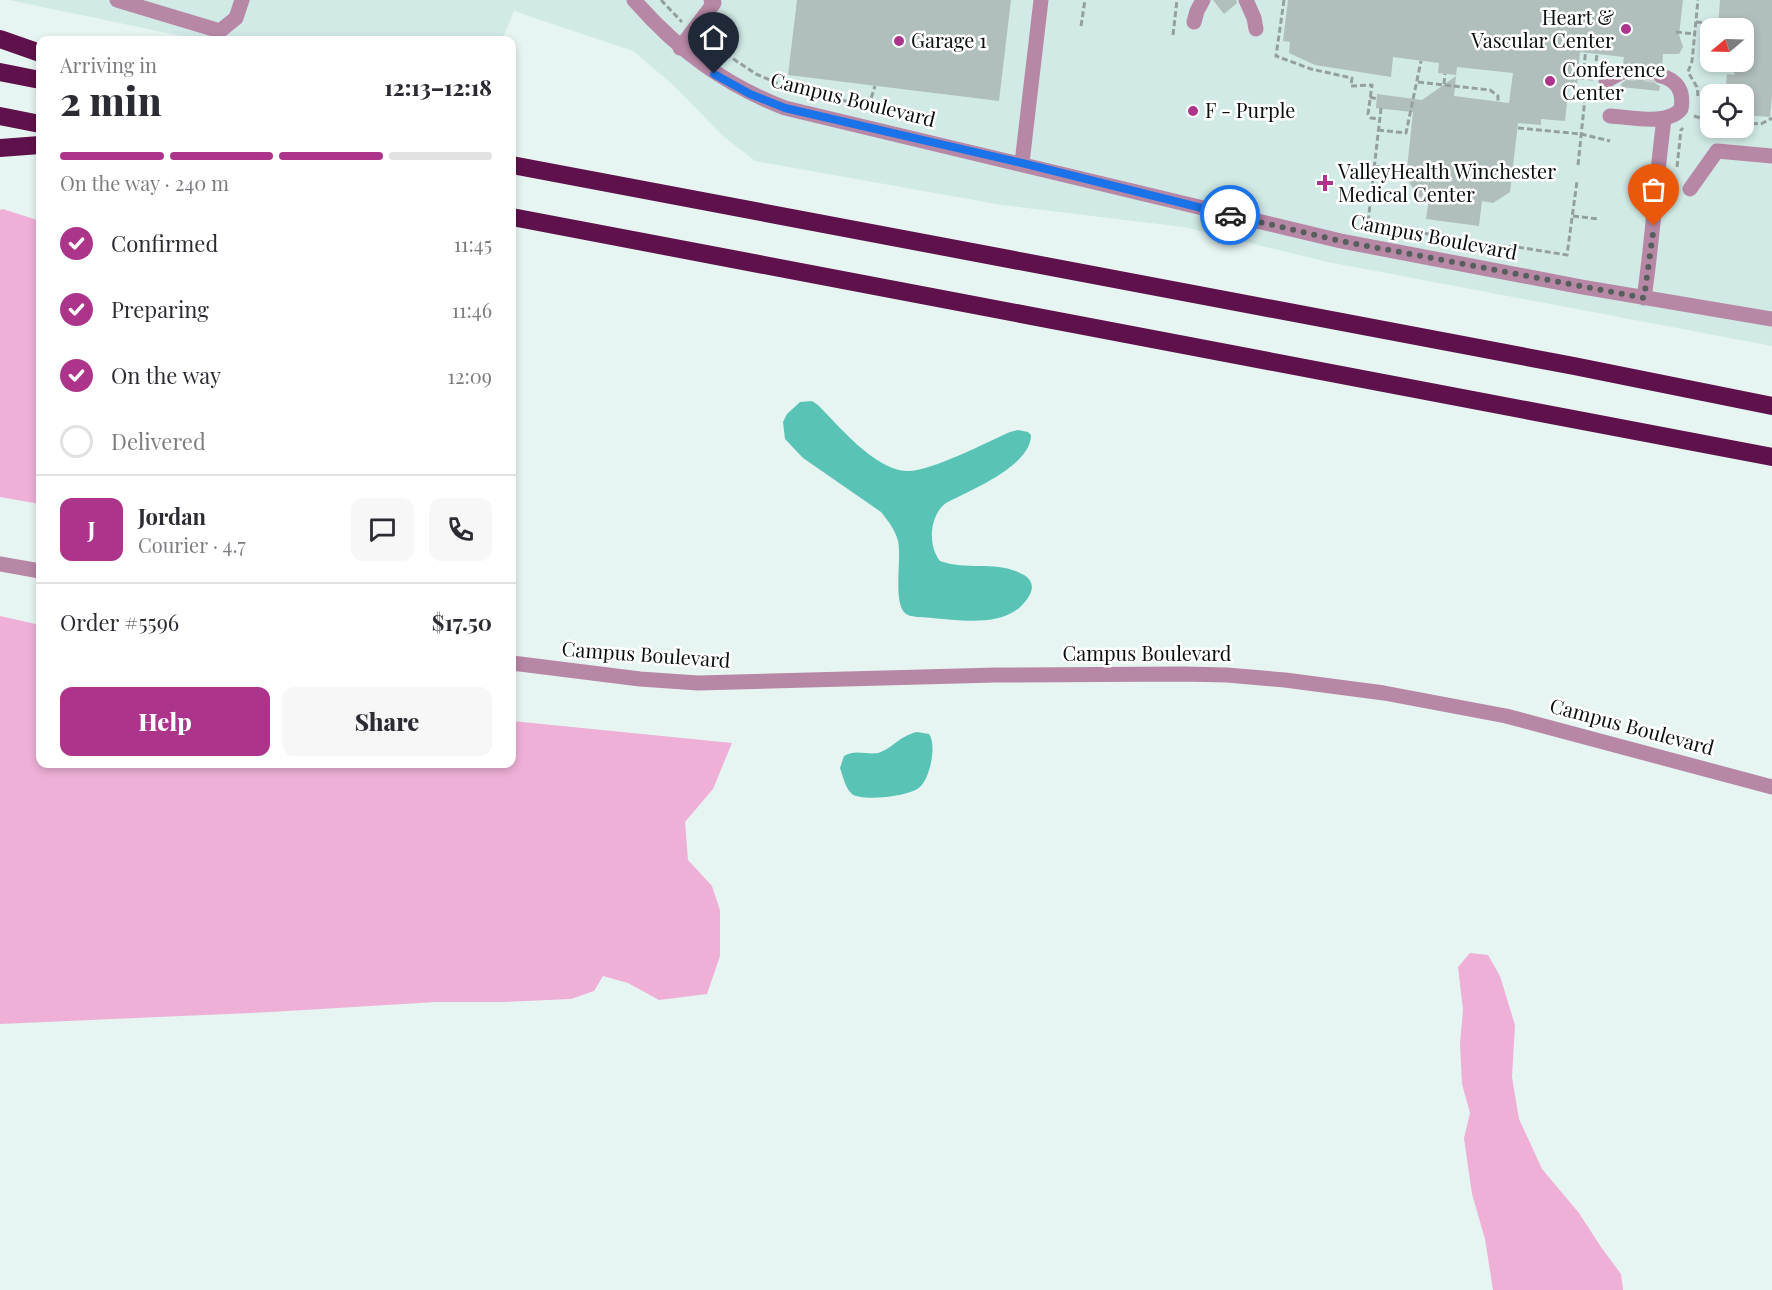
<!DOCTYPE html>
<html lang="en">
<head>
<meta charset="utf-8">
<style>
	:root { --surface:#fff; --page:#f7f7f7; --text:#2b2b33; --muted:#7c7c81; --line:#e1e1e2; --accent:#ac358b }
	body { margin:0; font-family:"Playfair Display",serif; background:var(--page); color:var(--text); height:100vh; display:flex; flex-direction:column; font-size:22px; white-space:nowrap }
	* { box-sizing:border-box; margin:0 }
	p { font-size:20px; color:var(--muted) }
	.icon { flex:none; width:33px; height:33px; fill:none; stroke:currentColor; stroke-width:2; stroke-linecap:round; stroke-linejoin:round }
	.map { position:relative; flex:1; overflow:hidden }
	.details { position:absolute; left:36px; top:36px; width:480px; height:732px; display:flex; flex-direction:column; background:var(--surface); border-radius:12px; box-shadow:0 3px 9px #0003 }
	.details>* { flex:none }
	.needle { width:39px; rotate:251deg }
	.tools { position:absolute; left:1700px; top:18px; display:grid; gap:12px }
	.tools a { display:grid; place-items:center; width:54px; height:54px; border-radius:12px; background:var(--surface); box-shadow:0 3px 9px #0003; font-size:30px }
	.pin { position:absolute; display:grid; place-items:center; width:51px; height:51px; color:#fff; margin:-62px -26px; border-radius:50% 50% 50% 0; rotate:-45deg; box-shadow:0 0 6px #0007 }
	.pin .icon { rotate:45deg }
	.courier { position:absolute; display:grid; place-items:center; width:60px; height:60px; margin:-30px; border:4px solid #1a73e8; border-radius:50%; background:#fff; color:#222; box-shadow:0 2px 8px #0007 }
	.overview em { font-style:normal; font-weight:800 }
	.overview div { display:flex; flex-direction:column-reverse }
	.overview { display:flex; align-items:center; justify-content:space-between; height:102px; padding:0 24px }
	h1 { font-size:39px; font-weight:800; line-height:45px }
	.bar { display:grid; grid-template-columns:repeat(4,1fr); gap:9px 6px; align-content:center; height:72px; padding:0 24px }
	.bar i { height:8px; border-radius:4px; background:var(--line) }
	.bar .active { background:var(--accent) }
	.bar p { grid-column:span 4 }
	.line { display:flex; align-items:center; gap:15px; padding:0 24px; border-top:2px solid var(--line) }
	.line div { flex:1 }
	.round { display:grid; place-items:center; flex:none; width:63px; height:63px; border-radius:12px; background:var(--page) }
	ol { padding:0 24px; list-style:none }
	li { display:flex; align-items:center; gap:18px; height:66px }
	li p { margin-inline-start:auto }
	li .icon { padding:6px; border-radius:50%; background:var(--accent); color:#fff; stroke-width:4 }
	li:last-child { color:var(--muted) }
	li i { width:33px; height:33px; border:3px solid var(--line); border-radius:50% }
	.primary-button { display:flex; gap:12px; margin-top:auto; padding:12px 24px }
	.primary-button a { flex:1; height:69px; border-radius:12px; background:var(--accent); color:#fff; font-size:24px; font-weight:800; line-height:69px; text-align:center }
	.primary-button a+a { background:var(--page); color:var(--text) }
	.map>svg:first-child { display:block }
</style>
</head>
<body>
<div class="map">
<svg width="1772" height="1290" viewBox="0 0 1772 1290">
	<rect width="100%" height="100%" fill="#e6f5f2"/>
	<path fill="#d1eae5" fill-rule="evenodd" d="M 9,0 L 1772,0 L 1772,346 L 1328,262 L 1183,227 L 1002,205 L 755,161 L 723,136 L 672,84 L 633,51 L 514,11 L 502,40 L 201,40 ZM 1710,28 L 1743,28 L 1743,62 L 1710,62 ZM 1710,94 L 1743,94 L 1743,128 L 1710,128 Z"/>
	<path fill="#eeb0d7" d="M 3,209 L 40,221 L 40,504 L 0,497 L 0,210 Z
		M 0,616 L 40,625 L 40,764 L 512,764 L 512,721 L 732,743 L 713,789 L 685,822 L 688,860 L 712,886 L 720,910 L 720,956 L 707,994 L 659,1000 L 628,983 L 603,976 L 594,991 L 571,999 L 505,1002 L 436,1002 L 271,1012 L 0,1024 Z
		M 1470,953 L 1488,955 L 1500,976 L 1515,1025 L 1512,1077 L 1519,1119 L 1542,1169 L 1579,1213 L 1601,1247 L 1621,1274 L 1623,1290 L 1493,1290 L 1485,1239 L 1472,1194 L 1464,1138 L 1470,1113 L 1462,1084 L 1460,1043 L 1463,1010 L 1458,967 Z"/>
	<path fill="#59c3b5" d="M 812,401 L 818,405 C 839,426 874,469 906,471 C 928,473 987,442 1010,432 L 1018,430 L 1028,432 L 1031,435 C 1031,466 971,490 946,503 C 930,515 927,544 940,561 C 967,571 996,560 1022,574 C 1029,577 1034,584 1031,592 C 1012,634 953,618 917,617 C 912,616 907,616 904,612 C 893,598 902,559 898,541 C 895,529 888,521 881,512 L 803,458 L 785,439 L 783,422 L 787,414 L 800,402 Z
		M 917,732 L 929,734 C 937,745 930,778 920,787 C 911,796 862,802 852,794 C 845,788 843,776 840,768 L 844,756 C 856,749 866,755 878,753 C 892,749 899,736 917,732 Z"/>
	<path fill="#b0bebc" d="M 797,0 L 1011,0 L 999,101 L 788,75 Z
		M 1213,0 L 1236,0 L 1237,3 L 1224,14 Z
		M 1288,0 L 1683,0 L 1679,35 L 1683,47 L 1679,54 L 1663,54 L 1662,67 L 1655,68 L 1652,73 L 1653,82 L 1660,86 L 1659,91 L 1621,87 L 1621,84 L 1630,77 L 1632,73 L 1630,67 L 1623,63 L 1624,57 L 1580,52 L 1577,85 L 1569,84 L 1565,121 L 1541,119 L 1541,125 L 1518,123 L 1510,192 L 1493,203 L 1482,201 L 1479,226 L 1426,219 L 1429,198 L 1419,197 L 1406,178 L 1413,112 L 1376,108 L 1377,94 L 1422,100 L 1456,76 L 1454,96 L 1509,103 L 1513,73 L 1457,67 L 1456,75 L 1438,73 L 1439,63 L 1393,57 L 1391,77 L 1315,65 L 1289,53 L 1290,42 L 1283,41 Z
		M 1720,0 L 1772,0 L 1772,95 L 1770,117 L 1743,115 L 1743,94 L 1725,94 L 1727,74 L 1734,75 L 1735,62 L 1743,62 L 1743,28 L 1718,28 Z"/>
	<g fill="none" stroke-linecap="round" stroke-linejoin="round">
		<path stroke="#c5d2d0" stroke-width="15" stroke-dasharray="15 8" stroke-linecap="butt" d="M 1622,72 L 1661,76"/>
		<path stroke="#95a09e" stroke-width="3" stroke-dasharray="6 3" stroke-linecap="butt" d="M 661,0 L 682,22
			M 1284,0 L 1276,56 L 1311,69 L 1352,78 L 1351,86 L 1372,85 L 1368,114 L 1371,118 L 1380,119
			M 1696,22 L 1718,24
			M 1081,26 L 1085,0
			M 1676,32 L 1695,34
			M 1173,35 L 1177,0
			M 703,39 L 756,74 L 800,93 L 869,105 L 875,86
			M 1595,70 L 1597,54
			M 1578,78 L 1593,79
			M 1583,78 L 1586,47
			M 1418,82 L 1490,90 L 1498,96 L 1498,102
			M 1444,84 L 1445,74
			M 1698,96 L 1697,87 L 1688,72 L 1692,61 L 1698,0
			M 1370,97 L 1377,99
			M 1381,108 L 1368,222 L 1428,234 L 1441,243 L 1458,241 L 1481,247 L 1492,245 L 1517,247 L 1567,255 L 1577,181
			M 1694,116 L 1710,121
			M 1743,123 L 1761,124 L 1772,118
			M 1518,128 L 1581,134 L 1610,141
			M 1378,130 L 1406,133 L 1421,61
			M 1374,165 L 1406,175
			M 1578,165 L 1585,98 L 1593,97 L 1594,89
			M 1677,167 L 1681,130 L 1683,128
			M 1573,216 L 1598,219"/>
		<path stroke="#b787a6" stroke-width="15" d="M 117,0 L 220,31 L 236,18 L 242,0
			M 634,0 C 678,50 723,84 785,108 L 1341,241 L 1582,287 L 1772,319
			M 1246,0 L 1254,18 L 1256,29
			M 1194,22 L 1197,11 L 1203,0
			M 680,48 L 714,3 L 711,0
			M 1606,81 L 1622,72
			M 1610,116 C 1631,117 1667,126 1681,109 C 1684,92 1678,80 1661,76
			M 1022,163 L 1041,0
			M 1690,189 L 1717,151 L 1772,156
			M 1644,298 C 1653,238 1656,179 1664,119
			M 0,564 L 40,571
			M 512,663 L 640,679 L 698,683 L 996,675 L 1183,674 L 1227,675 L 1285,680 L 1384,693 L 1506,716 L 1772,787"/>
		<path stroke="#5f114b" stroke-width="18" d="M 0,39 L 40,53
			M 0,72 L 40,80
			M 0,116 L 40,124
			M 0,148 L 40,145
			M 512,165 L 1574,366 L 1772,406
			M 512,217 L 1772,457"/>
	</g>
	<g fill="none" stroke-linecap="round" stroke-linejoin="round">
		<path stroke="#575f5e" stroke-width="6" stroke-dasharray="0 10.8" d="M 1230,215 L 1341,241 L 1644,298 L 1654,226"/>
		<path stroke="#1a73e8" stroke-width="8" d="M 714,74 L 750,94 L 785,108 L 1022,163 L 1230,215"/>
	</g>
	<g fill="#ac358b" stroke="#fff" stroke-width="2">
		<circle cx="1626" cy="29" r="6"/>
		<circle cx="899" cy="41" r="6"/>
		<circle cx="1550" cy="81" r="6"/>
		<circle cx="1193" cy="111" r="6"/>
		<path d="M1322 174h6v6h6v6h-6v6h-6v-6h-6v-6h6z"/>
	</g>
	<g text-anchor="middle" stroke-width="5" stroke-linejoin="round" paint-order="stroke">
		<g font-size="20" fill="#0a0e0e" stroke="#fff" text-anchor="start">
			<text x="1614" y="25" text-anchor="end">Heart &amp;<tspan x="1614" dy="23">Vascular Center</tspan></text>
			<text x="911" y="48">Garage 1</text>
			<text x="1562" y="77">Conference<tspan x="1562" dy="23">Center</tspan></text>
			<text x="1205" y="118">F - Purple</text>
			<text x="1338" y="179">ValleyHealth Winchester<tspan x="1338" dy="23">Medical Center</tspan></text>
		</g>
		<g font-size="20" fill="#0a0e0e" stroke="#fff">
			<text transform="translate(853 100) rotate(14)" y="7">Campus Boulevard</text>
			<text transform="translate(1434 237) rotate(11)" y="7">Campus Boulevard</text>
			<text x="1147" y="661">Campus Boulevard</text>
			<text transform="translate(646 655) rotate(4)" y="7">Campus Boulevard</text>
			<text transform="translate(1632 727) rotate(15)" y="7">Campus Boulevard</text>
		</g>
	</g>
</svg>
<div class="tools">
<a><svg class="needle" viewBox="-14 -14 28 28"><path d="M0-13l5 13h-10z" fill="#e53935"/><path d="M0 13l5-13h-10z" fill="#7c7c81"/></svg></a>
<a><svg class="icon" aria-label="locate" viewBox="0 0 24 24"><circle cx="12" cy="12" r="6"/><path d="M12 2v4M12 18v4M2 12h4M18 12h4"/></svg></a>
</div>
<div class="pin" style="left:1654px;top:226px;background:#ea580c"><svg class="icon" aria-label="bag" viewBox="0 0 24 24"><path d="M5 8h14l-1 12H6zM9 8a3 3 0 0 1 6 0"/></svg></div>
<div class="pin" style="left:714px;top:74px;background:#1f2937"><svg class="icon" aria-label="home" viewBox="0 0 24 24"><path d="M3 11l9-7 9 7M6 9v11h12V9"/></svg></div>
<div class="courier" style="left:1230px;top:215px"><svg class="icon" aria-label="car" viewBox="0 0 24 24"><path d="M5 17H2v-5l4-1 3-4h7l3 4 3 1v5h-3M9 17h6M6 11h13"/><circle cx="7" cy="17" r="2"/><circle cx="17" cy="17" r="2"/></svg></div>
<section class="details">
<div class="overview"><div><h1>2 min</h1><p>Arriving in</p></div><em>12:13–12:18</em></div>
<div class="bar"><i class="active"></i><i class="active"></i><i class="active"></i><i></i><p>On the way · 240 m</p></div>
<ol>
<li><svg class="icon" aria-label="check" viewBox="0 0 24 24"><path d="M5 12l5 5 9-10"/></svg>Confirmed<p>11:45</p></li>
<li><svg class="icon" aria-label="check" viewBox="0 0 24 24"><path d="M5 12l5 5 9-10"/></svg>Preparing<p>11:46</p></li>
<li><svg class="icon" aria-label="check" viewBox="0 0 24 24"><path d="M5 12l5 5 9-10"/></svg>On the way<p>12:09</p></li>
<li><i></i>Delivered</li>
</ol>
<div class="line" style="height:108px"><b class="round" style="background:var(--accent);color:#fff">J</b><div><b>Jordan</b><p>Courier · 4.7</p></div><a class="round"><svg class="icon" aria-label="chat" viewBox="0 0 24 24"><path d="M4 5h16v11H9l-5 4z"/></svg></a><a class="round"><svg class="icon" aria-label="phone" viewBox="0 0 24 24"><path d="M5 4h4l2 5-3 2q2 4 5 5l2-3 5 2v4C11 20 4 13 5 4z"/></svg></a></div>
<div class="line" style="height:78px"><div>Order #5596</div><b>$17.50</b></div>
<div class="primary-button"><a>Help</a><a>Share</a></div>
</section>
</div>
</body>
</html>
